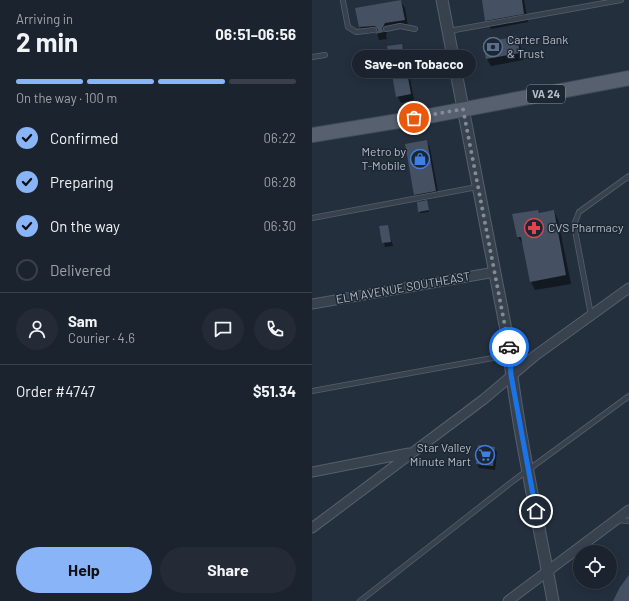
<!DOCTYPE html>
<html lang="en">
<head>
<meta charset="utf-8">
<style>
	:root { --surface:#1b232e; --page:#242b36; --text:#f1f3f6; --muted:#a0a4aa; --line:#39404a; --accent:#8ab4f8 }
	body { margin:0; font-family:Barlow,sans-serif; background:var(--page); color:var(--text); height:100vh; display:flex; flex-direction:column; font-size:15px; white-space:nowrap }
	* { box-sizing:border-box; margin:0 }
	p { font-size:13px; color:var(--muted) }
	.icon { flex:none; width:22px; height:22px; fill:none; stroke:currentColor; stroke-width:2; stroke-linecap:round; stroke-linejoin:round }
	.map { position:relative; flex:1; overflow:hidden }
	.panel { display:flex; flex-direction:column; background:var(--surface); width:312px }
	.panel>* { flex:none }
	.tools { position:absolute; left:261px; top:545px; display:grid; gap:8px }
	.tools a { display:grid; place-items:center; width:44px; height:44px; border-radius:50%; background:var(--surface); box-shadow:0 2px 10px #0003,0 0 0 1px var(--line); font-size:20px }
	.pin { position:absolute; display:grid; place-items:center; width:34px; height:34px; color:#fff; margin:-17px; border:2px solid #fff; border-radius:50%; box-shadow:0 1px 4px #0007 }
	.courier { position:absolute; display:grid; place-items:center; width:40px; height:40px; margin:-20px; border:3px solid #1a73e8; border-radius:50%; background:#fff; color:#222; box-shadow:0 1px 5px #0007 }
	.bubble { position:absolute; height:28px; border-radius:14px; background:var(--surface); box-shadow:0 2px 10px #0003,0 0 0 1px var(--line); font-size:13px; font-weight:700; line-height:28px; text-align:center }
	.head em { font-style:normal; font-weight:700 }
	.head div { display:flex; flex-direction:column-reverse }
	.head { display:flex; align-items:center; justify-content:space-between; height:68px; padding:0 16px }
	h1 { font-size:26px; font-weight:700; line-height:30px }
	.bar { display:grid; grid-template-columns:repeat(4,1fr); gap:6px 4px; align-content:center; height:48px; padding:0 16px }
	.bar i { height:5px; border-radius:3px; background:var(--line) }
	.bar .active { background:var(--accent) }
	.bar p { grid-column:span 4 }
	.line { display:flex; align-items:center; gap:10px; padding:0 16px; border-top:1px solid var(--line) }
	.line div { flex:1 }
	.round { display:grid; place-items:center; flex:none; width:42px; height:42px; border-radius:21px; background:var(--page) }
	ol { padding:0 16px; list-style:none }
	li { display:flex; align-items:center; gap:12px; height:44px }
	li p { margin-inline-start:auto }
	li .icon { padding:4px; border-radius:50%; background:var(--accent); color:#111; stroke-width:4 }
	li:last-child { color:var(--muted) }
	li i { width:22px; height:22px; border:2px solid var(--line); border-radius:50% }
	.button { display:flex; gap:8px; margin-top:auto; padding:8px 16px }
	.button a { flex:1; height:46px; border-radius:24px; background:var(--accent); color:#111; font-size:16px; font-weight:700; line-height:46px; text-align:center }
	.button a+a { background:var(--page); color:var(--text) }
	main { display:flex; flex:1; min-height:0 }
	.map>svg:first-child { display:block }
</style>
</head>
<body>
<main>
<section class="panel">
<div class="head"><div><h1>2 min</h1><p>Arriving in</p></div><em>06:51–06:56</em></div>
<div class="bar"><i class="active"></i><i class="active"></i><i class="active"></i><i></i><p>On the way · 100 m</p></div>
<ol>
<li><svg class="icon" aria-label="check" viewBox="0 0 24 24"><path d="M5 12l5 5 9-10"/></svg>Confirmed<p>06:22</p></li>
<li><svg class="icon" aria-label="check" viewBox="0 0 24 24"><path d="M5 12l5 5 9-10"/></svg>Preparing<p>06:28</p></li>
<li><svg class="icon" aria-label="check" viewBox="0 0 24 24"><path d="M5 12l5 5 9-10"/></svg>On the way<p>06:30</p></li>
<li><i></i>Delivered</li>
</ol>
<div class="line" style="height:72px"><a class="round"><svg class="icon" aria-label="person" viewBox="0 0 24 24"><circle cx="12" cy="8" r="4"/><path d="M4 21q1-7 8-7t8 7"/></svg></a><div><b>Sam</b><p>Courier · 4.6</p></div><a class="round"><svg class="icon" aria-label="chat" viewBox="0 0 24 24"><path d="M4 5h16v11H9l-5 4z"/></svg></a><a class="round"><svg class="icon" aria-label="phone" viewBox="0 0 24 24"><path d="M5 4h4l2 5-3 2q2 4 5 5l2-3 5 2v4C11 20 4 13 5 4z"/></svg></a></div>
<div class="line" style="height:52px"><div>Order #4747</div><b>$51.34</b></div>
<div class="button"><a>Help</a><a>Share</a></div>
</section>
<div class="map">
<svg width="317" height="601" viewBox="0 0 317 601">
	<rect width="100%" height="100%" fill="#242f3e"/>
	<path fill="#0007" d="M 171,0 L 212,0 L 216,22 L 179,29 L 174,20 Z
		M 89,2 L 93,8 L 96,26 L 76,29 L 74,36 L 75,39 L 67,40 L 65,33 L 52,34 L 48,27 L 45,9 Z
		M 204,38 L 208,44 L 211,60 L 179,66 L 175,59 L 172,44 Z
		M 89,45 L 93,51 L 102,100 L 89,103 L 85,96 Z
		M 115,141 L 118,148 L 127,197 L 114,200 L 117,212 L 108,213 L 108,203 L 103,195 Z
		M 226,211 L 228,214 L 242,211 L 246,220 L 259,284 L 223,290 L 219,282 L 212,245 L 206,237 L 202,215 Z
		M 75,226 L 81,246 L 73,247 L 68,227 Z
		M 182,448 L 185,452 L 183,470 L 167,468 L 165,464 Z"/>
	<path fill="#455162" d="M 89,0 L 93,20 L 73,23 L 70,29 L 72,32 L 63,34 L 66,30 L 63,26 L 47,27 L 43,8 Z
		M 170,0 L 210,0 L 212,14 L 173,21 Z
		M 205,36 L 208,53 L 174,59 L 171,43 Z
		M 90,44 L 99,94 L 84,97 L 75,46 Z
		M 115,140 L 124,191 L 102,195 L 93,144 Z
		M 115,200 L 117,210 L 106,212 L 105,202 Z
		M 226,210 L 227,213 L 242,210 L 254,275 L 218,282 L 209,237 L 205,237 L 200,214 Z
		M 76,225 L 79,242 L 70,243 L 67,226 Z
		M 166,445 L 183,447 L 181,466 L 164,464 Z
		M 317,575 L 317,601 L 301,601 L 308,587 Z"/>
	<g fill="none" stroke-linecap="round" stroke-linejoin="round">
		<g stroke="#565f6c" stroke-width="6">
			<path id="service" d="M 31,1 L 36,27 L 44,32 L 62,30
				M 74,29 L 88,26 L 103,29
				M 137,31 L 309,0
				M 0,57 L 13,55
				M 0,218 L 165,187
				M 279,315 L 262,225 L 267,212 L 317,176
				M 0,391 L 197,355
				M 305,520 L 317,521
				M 48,601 L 201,481 L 317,396"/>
		</g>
		<g stroke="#565f6c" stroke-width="11">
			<path id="minor" d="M 0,304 L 183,272
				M 0,472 L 97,453
				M 0,528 L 172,399 L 224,355 L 317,288
				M 196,601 L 317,510"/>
		</g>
		<g stroke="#565f6c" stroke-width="13">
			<path id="tertiary" d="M 130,0 L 195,335 C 204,425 225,513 241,601"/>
		</g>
		<g stroke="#414a57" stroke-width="16">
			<path id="primary" d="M 0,135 L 117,116 L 317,78"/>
		</g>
		<use href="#service" stroke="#38414e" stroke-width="4.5"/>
		<use href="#minor" stroke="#38414e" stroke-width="9"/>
		<use href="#tertiary" stroke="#38414e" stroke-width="11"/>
		<use href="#primary" stroke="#56606e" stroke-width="14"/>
	</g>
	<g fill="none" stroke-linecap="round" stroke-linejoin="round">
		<path stroke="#828b98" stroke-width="4" stroke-dasharray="0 7.2" d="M 102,118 L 151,109 L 197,347"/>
		<path stroke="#1a73e8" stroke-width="5" d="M 197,347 L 199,375 L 224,511"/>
	</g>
	<defs>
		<g id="bank-ring" transform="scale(1)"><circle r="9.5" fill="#1d2633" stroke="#5c6f8a" stroke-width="1.5"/><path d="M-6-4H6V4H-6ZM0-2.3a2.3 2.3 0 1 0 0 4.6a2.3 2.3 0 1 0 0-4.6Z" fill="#5c6f8a"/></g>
		<g id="shop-ring" transform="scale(1)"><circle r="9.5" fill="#1d2633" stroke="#3f7fe0" stroke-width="1.5"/><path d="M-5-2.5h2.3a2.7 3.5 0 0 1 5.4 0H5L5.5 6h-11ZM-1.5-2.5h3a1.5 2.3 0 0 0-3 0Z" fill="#3f7fe0"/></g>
		<g id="pharmacy-ring" transform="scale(1)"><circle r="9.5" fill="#1d2633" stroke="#e0444e" stroke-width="1.5"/><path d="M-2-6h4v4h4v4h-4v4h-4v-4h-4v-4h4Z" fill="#e0444e"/></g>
		<g id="supermarket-ring" transform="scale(1)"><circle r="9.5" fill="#1d2633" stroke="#3f7fe0" stroke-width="1.5"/><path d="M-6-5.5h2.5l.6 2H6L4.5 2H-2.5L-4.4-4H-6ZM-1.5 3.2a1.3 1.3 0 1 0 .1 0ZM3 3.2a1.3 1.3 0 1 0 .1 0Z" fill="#3f7fe0"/></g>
	</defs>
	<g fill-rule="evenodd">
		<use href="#bank-ring" x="181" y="47"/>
		<use href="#shop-ring" x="108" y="159"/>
		<use href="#pharmacy-ring" x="222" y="228"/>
		<use href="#supermarket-ring" x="173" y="455"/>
	</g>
	<g text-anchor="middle" stroke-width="3" stroke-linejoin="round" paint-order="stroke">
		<rect fill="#1d2633" stroke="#878f9c" stroke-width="1" x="215" y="85" width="38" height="18" rx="3"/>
		<g font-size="11" font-weight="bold" fill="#b4bcc9">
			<text x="234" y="98">VA 24</text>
		</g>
		<g font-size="12" fill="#b4bcc9" stroke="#1d2633" text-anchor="start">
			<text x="195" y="44">Carter Bank<tspan x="195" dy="14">&amp; Trust</tspan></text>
			<text x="94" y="156" text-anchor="end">Metro by<tspan x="94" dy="14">T-Mobile</tspan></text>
			<text x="236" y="232">CVS Pharmacy</text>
			<text x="159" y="452" text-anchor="end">Star Valley<tspan x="159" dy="14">Minute Mart</tspan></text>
		</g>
		<g font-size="12" fill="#b4bcc9" stroke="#1d2633">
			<text transform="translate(91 288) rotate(-10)" y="4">ELM AVENUE SOUTHEAST</text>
		</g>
	</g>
</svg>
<div class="tools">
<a><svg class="icon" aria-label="locate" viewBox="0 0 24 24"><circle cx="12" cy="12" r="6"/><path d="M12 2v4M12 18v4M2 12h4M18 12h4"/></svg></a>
</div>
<div class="pin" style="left:102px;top:118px;background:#ea580c"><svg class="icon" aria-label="bag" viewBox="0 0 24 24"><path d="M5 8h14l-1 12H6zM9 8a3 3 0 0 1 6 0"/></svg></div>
<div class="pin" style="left:224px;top:511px;background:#1f2937"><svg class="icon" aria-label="home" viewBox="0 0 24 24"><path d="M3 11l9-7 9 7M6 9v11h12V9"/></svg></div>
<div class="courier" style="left:197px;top:347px"><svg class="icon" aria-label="car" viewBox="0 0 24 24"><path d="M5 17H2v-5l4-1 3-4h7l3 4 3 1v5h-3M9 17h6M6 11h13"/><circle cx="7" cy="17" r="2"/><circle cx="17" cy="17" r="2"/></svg></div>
<div class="bubble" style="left:40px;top:50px;width:124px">Save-on Tobacco</div>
</div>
</main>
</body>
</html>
